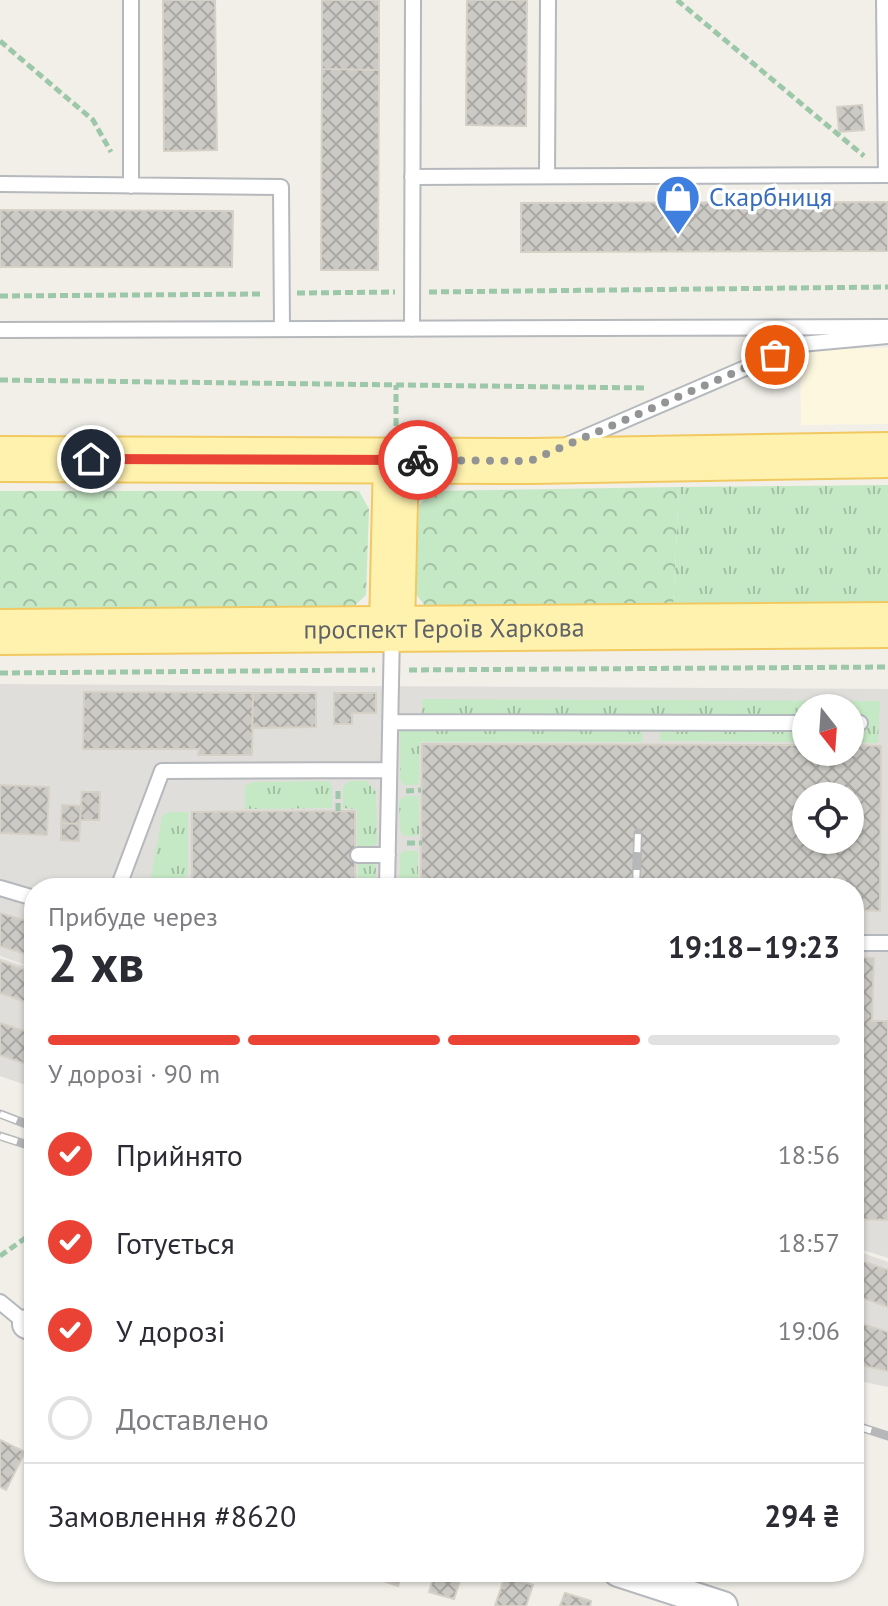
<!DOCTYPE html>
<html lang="uk">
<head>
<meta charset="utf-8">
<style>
	:root { --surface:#fff; --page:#f7f7f7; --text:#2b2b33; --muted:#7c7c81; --line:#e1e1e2; --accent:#ea4335 }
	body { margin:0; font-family:"PT Sans",sans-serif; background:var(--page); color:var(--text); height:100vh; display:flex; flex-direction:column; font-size:30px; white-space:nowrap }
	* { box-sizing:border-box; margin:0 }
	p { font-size:26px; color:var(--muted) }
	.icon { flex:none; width:44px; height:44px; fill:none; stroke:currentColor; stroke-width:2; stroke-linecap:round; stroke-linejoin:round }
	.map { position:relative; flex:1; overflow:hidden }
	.sheet { position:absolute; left:24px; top:878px; width:840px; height:704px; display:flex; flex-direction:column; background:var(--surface); border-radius:32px; box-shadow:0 2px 6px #0004 }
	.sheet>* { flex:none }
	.needle { width:52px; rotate:163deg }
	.controls { position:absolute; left:792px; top:694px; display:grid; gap:16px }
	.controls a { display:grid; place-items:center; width:72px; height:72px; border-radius:50%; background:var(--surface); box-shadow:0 2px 6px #0004; font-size:40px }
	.pin { position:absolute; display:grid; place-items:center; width:68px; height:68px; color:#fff; margin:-34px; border:4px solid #fff; border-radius:50%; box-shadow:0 2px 8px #0007 }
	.courier { position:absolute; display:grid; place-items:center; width:80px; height:80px; margin:-40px; border:6px solid #ea4335; border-radius:50%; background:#fff; color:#222; box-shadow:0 2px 10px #0007 }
	.headline em { font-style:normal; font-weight:700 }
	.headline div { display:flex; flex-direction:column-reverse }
	.headline { display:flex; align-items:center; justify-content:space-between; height:136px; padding:0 24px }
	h1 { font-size:52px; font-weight:700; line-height:60px }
	.bar { display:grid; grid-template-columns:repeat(4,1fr); gap:12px 8px; align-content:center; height:96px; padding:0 24px }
	.bar i { height:10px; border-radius:6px; background:var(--line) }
	.bar .on { background:var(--accent) }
	.bar p { grid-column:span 4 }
	.line { display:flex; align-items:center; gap:20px; padding:0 24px; border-top:2px solid var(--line) }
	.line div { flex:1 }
	ol { padding:0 24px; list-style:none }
	li { display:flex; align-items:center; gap:24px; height:88px }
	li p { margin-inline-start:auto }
	li .icon { padding:8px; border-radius:50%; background:var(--accent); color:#fff; stroke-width:4 }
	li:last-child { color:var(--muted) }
	li i { width:44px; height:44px; border:4px solid var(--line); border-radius:50% }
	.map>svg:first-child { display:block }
</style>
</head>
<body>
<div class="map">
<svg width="888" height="1606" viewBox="0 0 888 1606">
	<defs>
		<pattern id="grass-tufts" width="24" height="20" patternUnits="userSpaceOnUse" patternTransform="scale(2)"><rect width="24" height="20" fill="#c5e8c5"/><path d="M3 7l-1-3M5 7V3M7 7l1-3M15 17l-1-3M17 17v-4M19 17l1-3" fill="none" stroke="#a3c0a4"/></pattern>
		<pattern id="forest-crowns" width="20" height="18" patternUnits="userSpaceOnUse" patternTransform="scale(2)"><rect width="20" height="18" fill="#c5e8c5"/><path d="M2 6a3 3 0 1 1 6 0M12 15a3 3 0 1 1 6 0" fill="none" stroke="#a3c0a4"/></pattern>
		<pattern id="building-cross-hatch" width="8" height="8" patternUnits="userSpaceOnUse" patternTransform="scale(2)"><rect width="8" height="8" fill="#cccac5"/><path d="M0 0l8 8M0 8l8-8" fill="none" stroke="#a9a8a4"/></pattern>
	</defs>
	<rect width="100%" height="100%" fill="#f1efe8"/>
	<path fill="#fef7e0" d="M 888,348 L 888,424 L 801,425 L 800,350 Z"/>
	<path fill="#e0deda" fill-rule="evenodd" d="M 0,684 L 888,689 L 888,1258 L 854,1247 L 854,888 L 34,888 L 34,968 L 0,956 ZM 806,708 L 850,708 L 850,752 L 806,752 ZM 806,796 L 850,796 L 850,840 L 806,840 Z
		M 0,958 L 34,969 L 34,1088 L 0,1076 Z
		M 854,1250 L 888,1262 L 888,1387 L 854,1380 Z"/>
	<path fill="url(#grass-tufts)" d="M 888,485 L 888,607 L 673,610 L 679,487 Z
		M 422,699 L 880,701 L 878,743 L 850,743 L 850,708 L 806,708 L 806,718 L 425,718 L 422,714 Z
		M 405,726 L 643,726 L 642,742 L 420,742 L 419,785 L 404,785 L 400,780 L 400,731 Z
		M 660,727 L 806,728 L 806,742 L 660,741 Z
		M 328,781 L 332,787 L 332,808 L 245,809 L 245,786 L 252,782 Z
		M 350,781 L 367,781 L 376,792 L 377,843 L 373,847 L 357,847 L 357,809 L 343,808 L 343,787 Z
		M 405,796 L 419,796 L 419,836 L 405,836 L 400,831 L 399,801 Z
		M 169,812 L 188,812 L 188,873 L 176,888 L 149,888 L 162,816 Z
		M 404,851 L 418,851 L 418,888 L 399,888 L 400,854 Z
		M 358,863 L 373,863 L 376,867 L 376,888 L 265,888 L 265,884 L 358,884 Z"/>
	<path fill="url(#forest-crowns)" d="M 679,487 L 673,610 L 429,611 L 416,594 L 419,505 L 433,491 Z
		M 0,491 L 359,491 L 369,509 L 366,595 L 349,611 L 0,609 Z"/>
	<path fill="url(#building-cross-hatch)" stroke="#d6d1c6" stroke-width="2" fill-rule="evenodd" d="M 163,0 L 215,0 L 217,150 L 164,151 Z
		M 322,0 L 379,0 L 379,70 L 322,69 Z
		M 467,0 L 527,0 L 526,126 L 466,125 Z
		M 322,69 L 379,70 L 378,270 L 321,270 Z
		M 862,105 L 864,130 L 839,132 L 837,107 Z
		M 888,202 L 888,251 L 521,252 L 521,203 Z
		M 0,210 L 233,211 L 232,267 L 0,267 Z
		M 84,692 L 253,693 L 252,755 L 198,755 L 199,749 L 83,749 Z
		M 253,693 L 316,693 L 316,727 L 252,728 Z
		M 334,693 L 376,693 L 376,713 L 352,713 L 352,724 L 334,724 Z
		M 422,744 L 806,745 L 806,752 L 850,752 L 850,745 L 881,746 L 880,911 L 854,910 L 854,888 L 421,888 ZM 806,796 L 850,796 L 850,840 L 806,840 Z
		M 0,785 L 49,787 L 47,835 L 0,833 Z
		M 82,792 L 100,792 L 99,820 L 80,820 Z
		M 62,805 L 81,806 L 80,824 L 61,823 Z
		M 355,811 L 355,880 L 192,881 L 192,812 Z
		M 61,823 L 80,824 L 79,841 L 61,840 Z
		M 0,913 L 34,923 L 34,957 L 0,946 Z
		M 854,957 L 874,958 L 872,1021 L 888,1021 L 888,1220 L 854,1219 Z
		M 0,961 L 34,973 L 34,1005 L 0,993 Z
		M 0,1023 L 34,1034 L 34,1067 L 0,1055 Z
		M 854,1258 L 888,1270 L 888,1307 L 854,1295 Z
		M 854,1321 L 888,1332 L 888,1371 L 854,1364 Z
		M 0,1440 L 25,1452 L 6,1490 L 0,1487 Z
		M 373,1572 L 403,1572 L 398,1586 L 371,1577 Z
		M 435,1572 L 463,1572 L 454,1599 L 429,1592 Z
		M 505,1576 L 533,1585 L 526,1606 L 495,1606 Z
		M 565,1593 L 591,1601 L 590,1606 L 560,1606 Z"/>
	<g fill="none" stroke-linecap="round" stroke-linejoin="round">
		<g stroke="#b5b8bc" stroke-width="18">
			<path id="service" d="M 131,0 L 131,186
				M 884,0 L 886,175
				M 547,176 L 548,0
				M 412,177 L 888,175
				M 0,184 L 281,187 L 282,329
				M 412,329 L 413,0
				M 0,330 L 888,327
				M 567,445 L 801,344 L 888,336
				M 390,722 L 806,723
				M 850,723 L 860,723
				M 358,855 L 388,855
				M 0,888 L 34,898
				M 118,888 L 162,771 L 388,770
				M 387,888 L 392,632
				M 854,943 L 888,943
				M 0,1302 L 27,1324"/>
		</g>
		<g stroke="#b5b8bc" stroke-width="32">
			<path id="minor" d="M 27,1324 L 34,1327
				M 618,1572 L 723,1606"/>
		</g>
		<g stroke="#f2c960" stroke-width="48">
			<g id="primary">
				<path d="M 0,459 L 530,461 L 888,455"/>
				<path d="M 392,628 L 396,459"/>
				<path id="s1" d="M 0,632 L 888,625"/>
			</g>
		</g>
		<path stroke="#9cc7a9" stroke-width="5" stroke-dasharray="8 4" stroke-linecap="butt" d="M 677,0 L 864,156
			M 0,41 L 93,120 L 111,152
			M 429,292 L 888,287
			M 297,293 L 395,292
			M 0,296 L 263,294
			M 0,380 L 647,388
			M 396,426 L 396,385
			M 409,670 L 888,667
			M 0,673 L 375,670
			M 406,791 L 421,790
			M 338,811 L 338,788
			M 407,843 L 422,843
			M 0,1256 L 34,1232
			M 31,1299 L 34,1284"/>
		<use href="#service" stroke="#fff" stroke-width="14"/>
		<use href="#minor" stroke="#fff" stroke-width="28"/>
		<use href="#primary" stroke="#fff2af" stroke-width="44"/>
		<g stroke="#b6b7b8" stroke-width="9">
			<path id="rail" d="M 636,888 L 638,833
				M 0,1114 L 34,1127
				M 0,1136 L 34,1147
				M 854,1425 L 888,1436"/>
		</g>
		<use href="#rail" stroke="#fff" stroke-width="6" stroke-dasharray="18" stroke-linecap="butt"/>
	</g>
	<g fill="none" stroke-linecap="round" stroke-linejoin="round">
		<path stroke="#929495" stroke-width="8" stroke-dasharray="0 14.4" d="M 418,460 L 530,461 L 775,355"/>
		<path stroke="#ea4335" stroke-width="10" d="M 91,459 L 418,460"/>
	</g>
	<defs>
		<g id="shop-pin" transform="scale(2.3)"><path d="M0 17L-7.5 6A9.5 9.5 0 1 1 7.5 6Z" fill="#3f7fe0" stroke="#fff"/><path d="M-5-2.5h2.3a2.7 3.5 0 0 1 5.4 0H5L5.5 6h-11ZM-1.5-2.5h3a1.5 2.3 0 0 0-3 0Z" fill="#fff"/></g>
	</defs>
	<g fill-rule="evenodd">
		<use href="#shop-pin" x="678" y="197"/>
	</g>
	<g text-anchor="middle" stroke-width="7" stroke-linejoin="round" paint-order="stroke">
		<g font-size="26" fill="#366cbe" stroke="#fff" text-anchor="start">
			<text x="709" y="206">Скарбниця</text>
		</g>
		<g font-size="26" fill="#5f6368" stroke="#fff">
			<text dy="9" stroke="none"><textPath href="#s1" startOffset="444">проспект Героїв Харкова</textPath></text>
		</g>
	</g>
</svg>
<div class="controls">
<a><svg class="needle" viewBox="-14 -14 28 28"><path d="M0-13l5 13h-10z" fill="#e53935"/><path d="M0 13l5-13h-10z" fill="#7c7c81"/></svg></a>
<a><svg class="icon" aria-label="locate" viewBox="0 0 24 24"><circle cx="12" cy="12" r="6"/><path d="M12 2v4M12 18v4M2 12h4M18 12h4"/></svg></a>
</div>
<div class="pin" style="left:775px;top:355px;background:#ea580c"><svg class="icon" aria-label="bag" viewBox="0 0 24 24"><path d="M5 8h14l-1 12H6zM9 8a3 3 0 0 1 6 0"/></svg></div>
<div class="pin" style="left:91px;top:459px;background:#1f2937"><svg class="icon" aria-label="home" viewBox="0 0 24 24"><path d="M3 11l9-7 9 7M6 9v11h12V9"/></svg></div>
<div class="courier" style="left:418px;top:460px"><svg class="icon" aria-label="bike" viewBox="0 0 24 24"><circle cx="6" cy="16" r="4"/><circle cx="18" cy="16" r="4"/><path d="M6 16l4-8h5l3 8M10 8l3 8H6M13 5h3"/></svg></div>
<section class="sheet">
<div class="headline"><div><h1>2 хв</h1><p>Прибуде через</p></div><em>19:18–19:23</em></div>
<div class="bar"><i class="on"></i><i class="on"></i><i class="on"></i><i></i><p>У дорозі · 90 m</p></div>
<ol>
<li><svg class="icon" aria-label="check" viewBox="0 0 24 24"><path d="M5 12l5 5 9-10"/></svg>Прийнято<p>18:56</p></li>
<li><svg class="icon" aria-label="check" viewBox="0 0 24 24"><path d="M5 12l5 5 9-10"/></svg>Готується<p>18:57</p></li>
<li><svg class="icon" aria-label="check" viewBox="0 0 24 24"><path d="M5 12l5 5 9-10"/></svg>У дорозі<p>19:06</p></li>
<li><i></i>Доставлено</li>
</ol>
<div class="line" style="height:104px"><div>Замовлення #8620</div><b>294 ₴</b></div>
</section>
</div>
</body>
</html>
